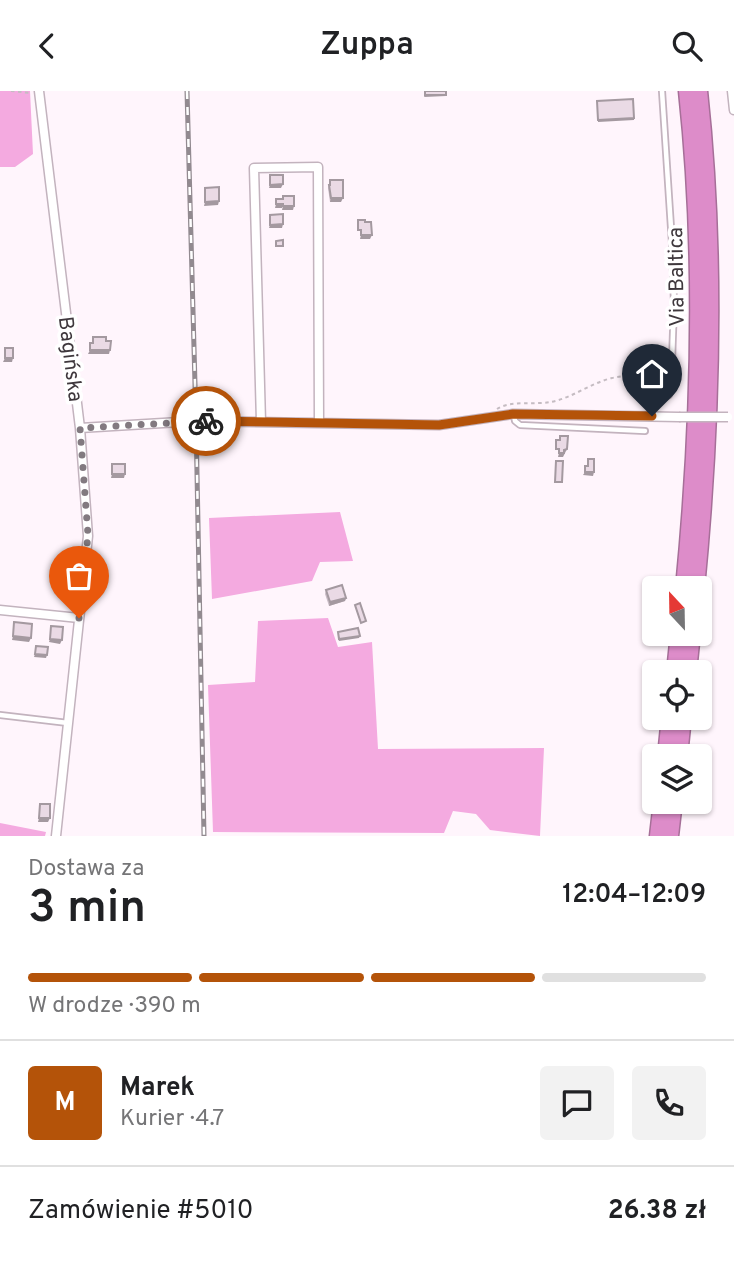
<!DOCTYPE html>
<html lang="pl">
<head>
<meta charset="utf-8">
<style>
	:root { --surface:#fff; --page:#f2f2f2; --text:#202124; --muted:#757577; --line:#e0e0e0; --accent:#b45309 }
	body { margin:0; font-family:Overpass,sans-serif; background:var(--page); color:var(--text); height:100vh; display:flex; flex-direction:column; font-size:26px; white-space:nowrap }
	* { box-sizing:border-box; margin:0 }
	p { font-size:23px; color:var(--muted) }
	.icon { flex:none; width:38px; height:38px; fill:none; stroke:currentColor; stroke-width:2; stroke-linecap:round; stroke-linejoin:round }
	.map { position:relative; height:745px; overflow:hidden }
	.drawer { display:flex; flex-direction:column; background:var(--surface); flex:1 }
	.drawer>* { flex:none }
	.needle { width:46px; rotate:338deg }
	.buttons { position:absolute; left:642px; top:485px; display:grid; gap:14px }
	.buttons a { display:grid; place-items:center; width:70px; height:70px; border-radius:7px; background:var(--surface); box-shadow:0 2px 5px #0004; font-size:35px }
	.pin { position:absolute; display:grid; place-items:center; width:60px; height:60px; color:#fff; margin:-72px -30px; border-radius:50% 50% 50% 0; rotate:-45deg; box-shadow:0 0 7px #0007 }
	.pin .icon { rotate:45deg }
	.courier { position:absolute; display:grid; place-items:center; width:70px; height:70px; margin:-35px; border:5px solid #b45309; border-radius:50%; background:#fff; color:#222; box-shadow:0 2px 9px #0007 }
	.headline em { font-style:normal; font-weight:600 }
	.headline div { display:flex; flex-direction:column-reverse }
	.headline { display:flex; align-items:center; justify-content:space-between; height:119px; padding:0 28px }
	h1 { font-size:46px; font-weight:600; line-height:52px }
	.bar { display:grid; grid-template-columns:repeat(4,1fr); gap:10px 7px; align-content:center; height:84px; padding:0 28px }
	.bar i { height:9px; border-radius:5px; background:var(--line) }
	.bar .current { background:var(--accent) }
	.bar p { grid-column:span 4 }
	.line { display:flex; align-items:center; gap:18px; padding:0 28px; border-top:2px solid var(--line) }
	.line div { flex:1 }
	.round { display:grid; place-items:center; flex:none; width:74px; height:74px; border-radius:7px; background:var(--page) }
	header { display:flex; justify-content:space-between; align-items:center; height:91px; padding:0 28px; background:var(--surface); font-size:32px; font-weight:600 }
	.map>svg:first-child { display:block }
</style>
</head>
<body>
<header><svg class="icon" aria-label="back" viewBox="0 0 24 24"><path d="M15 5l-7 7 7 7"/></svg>Zuppa<svg class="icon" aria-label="search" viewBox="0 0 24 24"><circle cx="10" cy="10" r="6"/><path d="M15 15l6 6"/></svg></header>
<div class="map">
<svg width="734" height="745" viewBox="0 0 734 745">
	<rect width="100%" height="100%" fill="#fff5fc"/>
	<path fill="#f4aae0" d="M 0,0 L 30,0 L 33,63 L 15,76 L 0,76 Z
		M 340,421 L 353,470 L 320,471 L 312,490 L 212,508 L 209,427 Z
		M 328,527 L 338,556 L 372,551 L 378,658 L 544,657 L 540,745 L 490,739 L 476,723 L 453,720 L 444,742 L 213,741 L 208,594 L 255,591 L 258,530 Z
		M 0,732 L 46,741 L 45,745 L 0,745 Z"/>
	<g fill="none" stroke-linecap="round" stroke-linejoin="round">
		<g stroke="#c3b3be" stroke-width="8">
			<path id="lane" d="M 659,310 L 669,304 L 671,298 L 674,213 L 672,152 L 662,0
				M 514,324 L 515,330 L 520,334 L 645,340
				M 0,624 L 68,632"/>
		</g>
		<g stroke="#c3b3be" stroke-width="11">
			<path id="street" d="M 39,0 L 80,337 L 88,445 L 56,745
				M 732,0 L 734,19
				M 261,331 L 254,77 L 318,76 L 319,332
				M 80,337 L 196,330 L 439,334 L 513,323 L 679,326
				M 0,519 L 79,527"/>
		</g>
		<g stroke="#a66f98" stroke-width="19">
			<path id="highway" d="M 684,497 C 700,332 705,166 687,0
				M 696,497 C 712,332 717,166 699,0
				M 675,581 L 679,542
				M 688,581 L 692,542
				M 666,665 L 670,626
				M 679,665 L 683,626
				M 658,745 L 662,710
				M 670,745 L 674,710"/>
		</g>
		<path stroke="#c5bcc2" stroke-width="2" stroke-dasharray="3.5 3.5" stroke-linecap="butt" d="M 11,0 L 31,2
			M 497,318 C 511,309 534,314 551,311 C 572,307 591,292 612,287 C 630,283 649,285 666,277"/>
		<use href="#lane" stroke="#fff" stroke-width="4.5"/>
		<use href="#street" stroke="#fff" stroke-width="8"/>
		<use href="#highway" stroke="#dd8cc9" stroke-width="16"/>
		<g stroke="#928a90" stroke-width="5">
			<path id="rail" d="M 187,0 L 196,330 L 204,745"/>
		</g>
		<use href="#rail" stroke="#fff" stroke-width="2.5" stroke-dasharray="8" stroke-linecap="butt"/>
		<g stroke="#c3b3be" stroke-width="11" stroke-linecap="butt">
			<path id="street-bridge" d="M 679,326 L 728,326"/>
		</g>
		<use href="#street-bridge" stroke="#fff" stroke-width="8"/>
	</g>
	<path fill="#c9bbc5" d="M 330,89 L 341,111 L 330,111 L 328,97 Z
		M 326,499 L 346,507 L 345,510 L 329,515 L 325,503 Z"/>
	<path fill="#a499a0" d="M 425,4 L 446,4 L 446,5 L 424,6 Z
		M 634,27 L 634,29 L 598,31 L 598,29 Z
		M 283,93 L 281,97 L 269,97 L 270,94 Z
		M 331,107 L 343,107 L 341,111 L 330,111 Z
		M 219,110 L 218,114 L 204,115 L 205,111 Z
		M 276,113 L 283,113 L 282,117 L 275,117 Z
		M 283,115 L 294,115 L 293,119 L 282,119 Z
		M 283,133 L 282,137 L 269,137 L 270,134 Z
		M 361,144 L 372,144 L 370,148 L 360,148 Z
		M 90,259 L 110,259 L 109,263 L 88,263 Z
		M 5,267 L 13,267 L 12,271 L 3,271 Z
		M 567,358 L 563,366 L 558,366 L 559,362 L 564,359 Z
		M 585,381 L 594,381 L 593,385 L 583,384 Z
		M 112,383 L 125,383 L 124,387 L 111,387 Z
		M 346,507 L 345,510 L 329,515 L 330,511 Z
		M 13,545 L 31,547 L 29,551 L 12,549 Z
		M 360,545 L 359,547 L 339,550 L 339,548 Z
		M 50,548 L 62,549 L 60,553 L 49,551 Z
		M 35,563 L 47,564 L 46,567 L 34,566 Z
		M 39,727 L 50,727 L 48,731 L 38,731 Z"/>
	<path fill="#eadae5" stroke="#a499a0" stroke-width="2" d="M 425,0 L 446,0 L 446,4 L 425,4 Z
		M 633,8 L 634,27 L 598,29 L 597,10 Z
		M 270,84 L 283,84 L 283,93 L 270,94 Z
		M 330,89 L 343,89 L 343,107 L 331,107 L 329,94 L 330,94 Z
		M 219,96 L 219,110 L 205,111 L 205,97 Z
		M 283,105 L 294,105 L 294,115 L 283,115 L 283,113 L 276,113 L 276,108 L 283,108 Z
		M 283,123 L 283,133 L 270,134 L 270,124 Z
		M 358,129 L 365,129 L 365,131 L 371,131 L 372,144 L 361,144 L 361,139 L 358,139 Z
		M 283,149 L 283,155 L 276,155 L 276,150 Z
		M 93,246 L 106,246 L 106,250 L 111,250 L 110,259 L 90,259 L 90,252 L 93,252 Z
		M 5,257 L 13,257 L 13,267 L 5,267 Z
		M 560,345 L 568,345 L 567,358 L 564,359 L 564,362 L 559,362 L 559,358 L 556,358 L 556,349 L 560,349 Z
		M 588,368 L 594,368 L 594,381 L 585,381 L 585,375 L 588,375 Z
		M 556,370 L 563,370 L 562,391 L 555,391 Z
		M 112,373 L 125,373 L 125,383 L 112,383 Z
		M 342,494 L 346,507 L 330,511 L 326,499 Z
		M 360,512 L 366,530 L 361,532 L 355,514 Z
		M 14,531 L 32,533 L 31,547 L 13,545 Z
		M 51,535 L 63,536 L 62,549 L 50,548 Z
		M 358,537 L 360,545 L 339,548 L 338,541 Z
		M 36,555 L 48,556 L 47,564 L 35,563 Z
		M 40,713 L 50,713 L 50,727 L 39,727 Z"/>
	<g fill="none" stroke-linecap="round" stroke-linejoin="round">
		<path stroke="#827a80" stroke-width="7" stroke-dasharray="0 12.6" d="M 79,527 L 88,444 L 80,337 L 206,330"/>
		<path stroke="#b45309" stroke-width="9" d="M 206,330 L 439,334 L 513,323 L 652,325"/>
	</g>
	<g text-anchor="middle" stroke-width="7" stroke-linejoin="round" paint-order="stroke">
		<g font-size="21" fill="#3f383d" stroke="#fff">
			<text transform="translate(676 186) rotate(-91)" y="7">Via Baltica</text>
			<text transform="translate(71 268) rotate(83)" y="7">Bagińska</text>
		</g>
	</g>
</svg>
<div class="buttons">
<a><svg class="needle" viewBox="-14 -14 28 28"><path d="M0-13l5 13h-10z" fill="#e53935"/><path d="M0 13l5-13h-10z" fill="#757577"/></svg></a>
<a><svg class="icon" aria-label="locate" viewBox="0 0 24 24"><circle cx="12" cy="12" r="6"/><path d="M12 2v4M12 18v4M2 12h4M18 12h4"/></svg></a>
<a><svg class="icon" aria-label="layers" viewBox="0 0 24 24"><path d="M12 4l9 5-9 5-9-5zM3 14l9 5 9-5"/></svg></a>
</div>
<div class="pin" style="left:79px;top:527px;background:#ea580c"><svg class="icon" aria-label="bag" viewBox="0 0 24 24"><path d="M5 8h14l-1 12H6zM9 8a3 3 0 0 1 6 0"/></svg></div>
<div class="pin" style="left:652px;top:325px;background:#1f2937"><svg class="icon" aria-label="home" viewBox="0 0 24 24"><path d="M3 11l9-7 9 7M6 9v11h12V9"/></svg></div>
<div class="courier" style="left:206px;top:330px"><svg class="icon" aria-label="bike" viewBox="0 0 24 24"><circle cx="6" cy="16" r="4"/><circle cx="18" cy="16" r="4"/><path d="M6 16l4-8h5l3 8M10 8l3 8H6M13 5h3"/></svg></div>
</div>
<section class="drawer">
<div class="headline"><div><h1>3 min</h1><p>Dostawa za</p></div><em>12:04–12:09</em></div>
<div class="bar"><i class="current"></i><i class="current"></i><i class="current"></i><i></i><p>W drodze · 390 m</p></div>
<div class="line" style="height:126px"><b class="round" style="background:var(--accent);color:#fff">M</b><div><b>Marek</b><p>Kurier · 4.7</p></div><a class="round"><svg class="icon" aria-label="chat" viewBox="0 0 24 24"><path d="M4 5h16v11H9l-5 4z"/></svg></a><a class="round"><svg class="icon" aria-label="phone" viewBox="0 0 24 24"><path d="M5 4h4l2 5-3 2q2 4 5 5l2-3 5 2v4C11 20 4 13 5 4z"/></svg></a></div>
<div class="line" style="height:91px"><div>Zamówienie #5010</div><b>26.38 zł</b></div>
</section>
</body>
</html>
